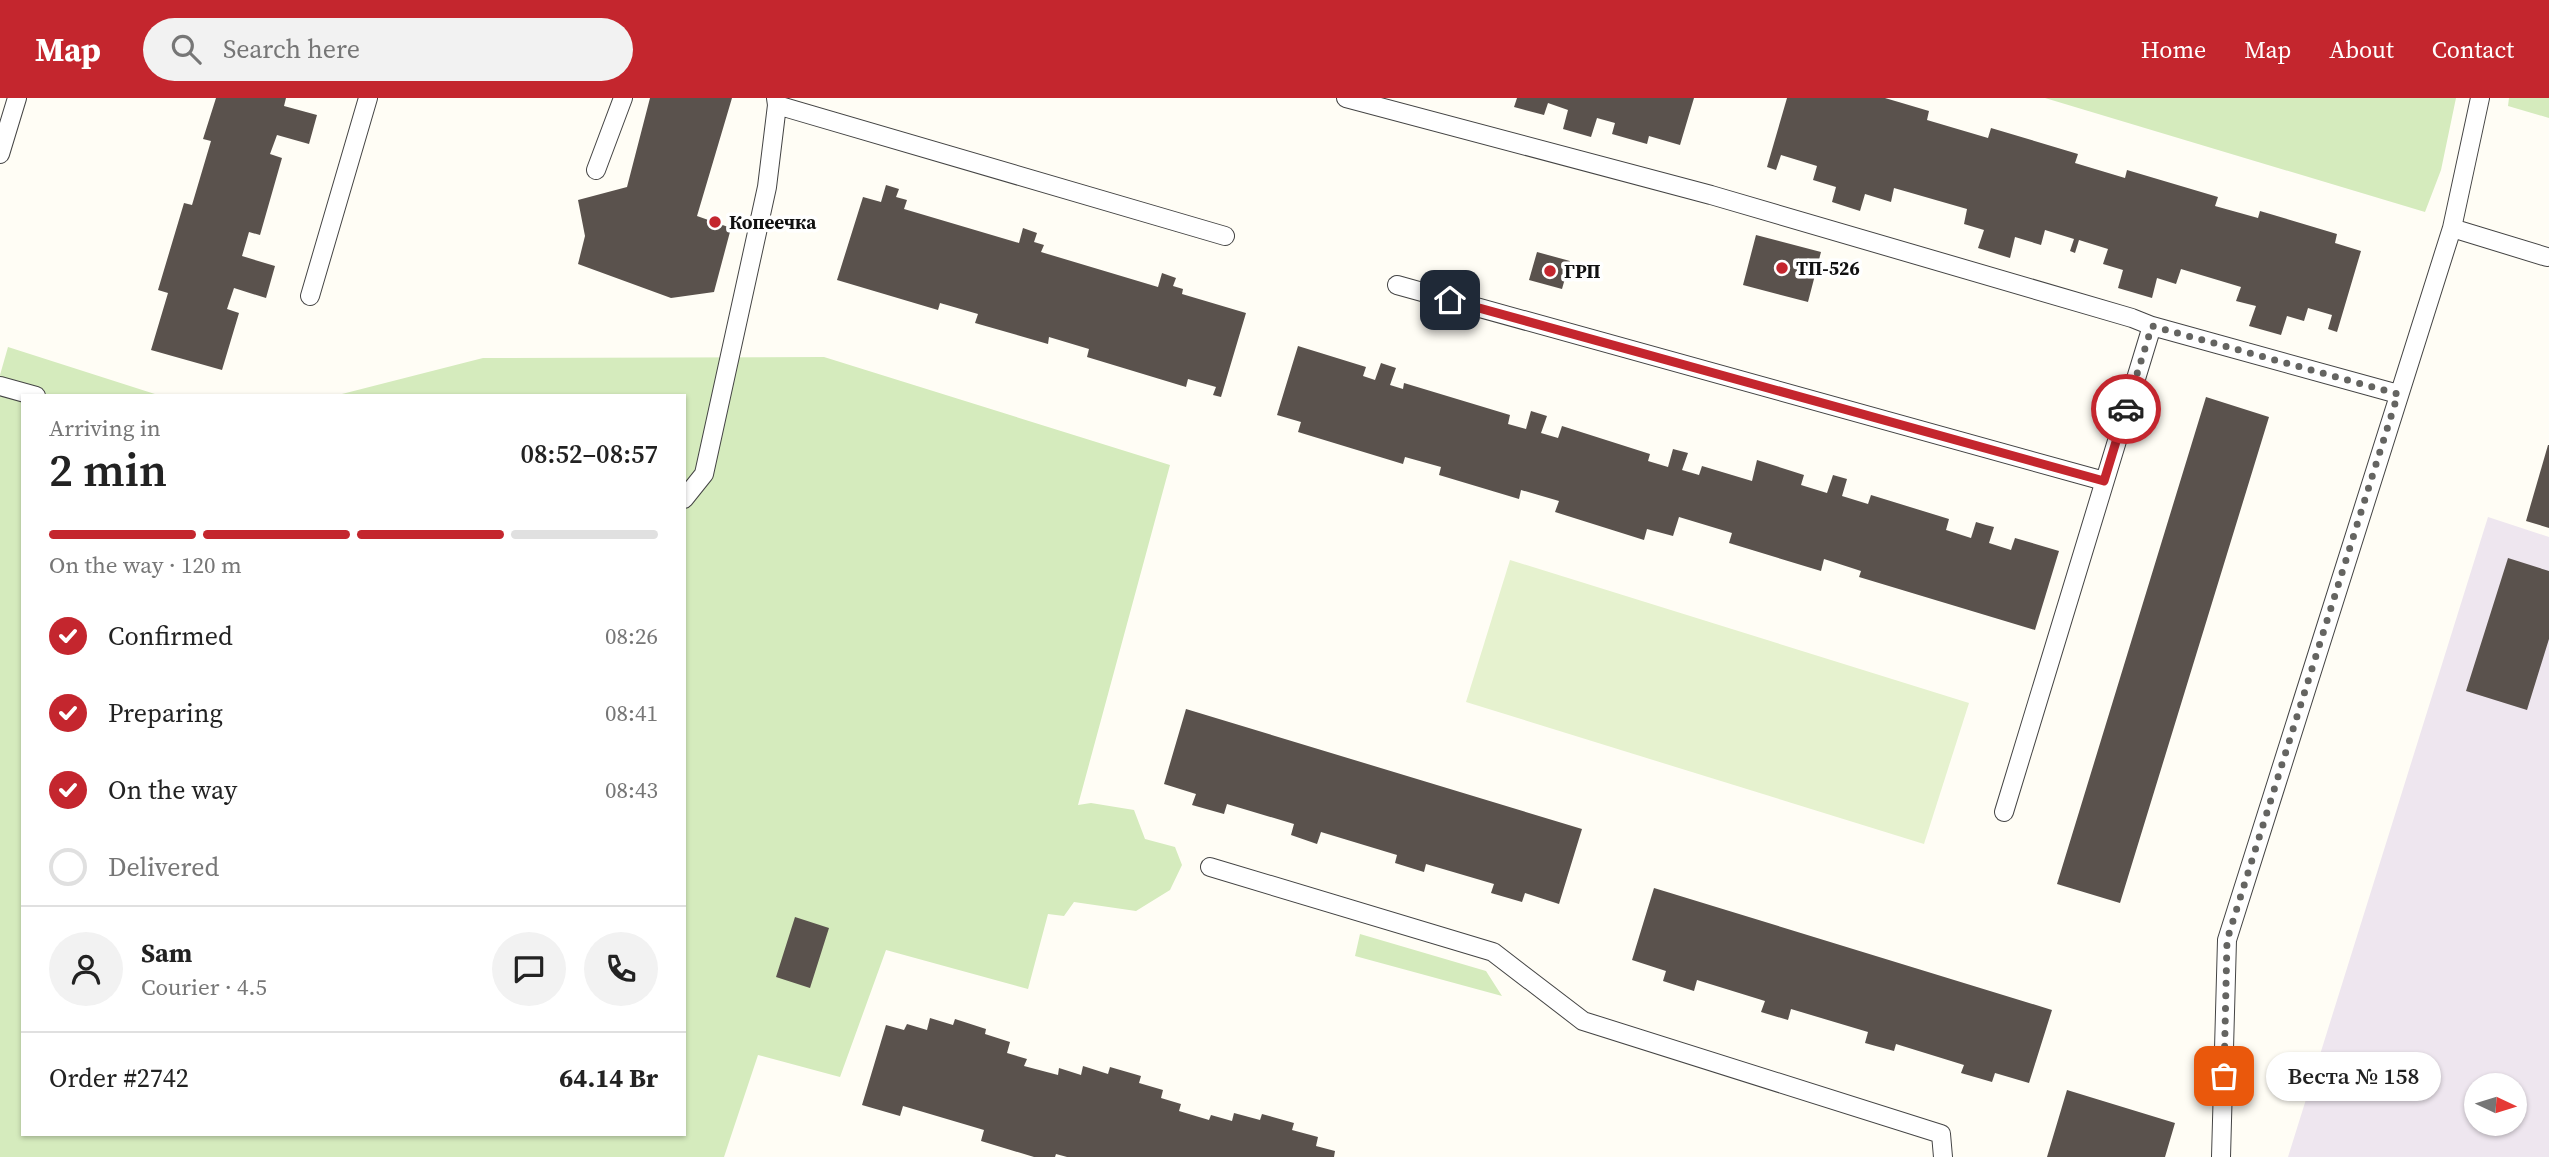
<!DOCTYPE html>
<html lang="en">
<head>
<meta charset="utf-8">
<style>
	:root { --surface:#fff; --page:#f2f2f2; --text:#222; --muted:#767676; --line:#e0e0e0; --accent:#c4262e }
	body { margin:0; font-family:"Source Serif 4",serif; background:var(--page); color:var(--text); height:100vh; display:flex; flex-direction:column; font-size:26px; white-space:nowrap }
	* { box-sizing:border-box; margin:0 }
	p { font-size:23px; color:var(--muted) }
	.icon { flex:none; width:38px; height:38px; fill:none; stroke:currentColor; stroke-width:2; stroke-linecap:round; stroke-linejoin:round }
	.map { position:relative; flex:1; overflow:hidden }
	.details { position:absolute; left:21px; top:296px; width:665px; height:742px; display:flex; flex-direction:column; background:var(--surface); border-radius:0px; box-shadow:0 2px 5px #0004 }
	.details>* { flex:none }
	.needle { width:46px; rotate:94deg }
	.buttons { position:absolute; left:2464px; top:975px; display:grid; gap:14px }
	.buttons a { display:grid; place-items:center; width:63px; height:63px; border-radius:50%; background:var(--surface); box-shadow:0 2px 5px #0004; font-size:35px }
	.pin { position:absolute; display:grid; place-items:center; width:60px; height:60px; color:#fff; margin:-30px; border-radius:14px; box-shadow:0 4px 10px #0006 }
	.courier { position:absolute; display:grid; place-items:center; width:70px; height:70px; margin:-35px; border:5px solid #c4262e; border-radius:50%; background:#fff; color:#222; box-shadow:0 2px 9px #0007 }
	.bubble { position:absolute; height:49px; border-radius:24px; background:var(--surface); box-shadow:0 2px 5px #0004; font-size:23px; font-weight:600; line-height:49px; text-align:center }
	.head em { font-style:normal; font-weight:600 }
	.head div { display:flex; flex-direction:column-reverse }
	.head { display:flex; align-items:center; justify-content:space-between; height:119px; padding:0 28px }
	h1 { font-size:46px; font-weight:600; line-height:52px }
	.bar { display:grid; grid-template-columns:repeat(4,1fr); gap:10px 7px; align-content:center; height:84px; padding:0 28px }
	.bar i { height:9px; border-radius:5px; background:var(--line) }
	.bar .active { background:var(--accent) }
	.bar p { grid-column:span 4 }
	.line { display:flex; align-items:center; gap:18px; padding:0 28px; border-top:2px solid var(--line) }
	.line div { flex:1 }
	.round { display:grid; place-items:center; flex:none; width:74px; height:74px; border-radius:37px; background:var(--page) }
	ol { padding:0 28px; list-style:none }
	li { display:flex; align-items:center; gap:21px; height:77px }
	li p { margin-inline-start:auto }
	li .icon { padding:7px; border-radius:50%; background:var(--accent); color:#fff; stroke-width:4 }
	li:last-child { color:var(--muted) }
	li i { width:38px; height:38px; border:4px solid var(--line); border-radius:50% }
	header { display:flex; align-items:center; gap:42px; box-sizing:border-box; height:98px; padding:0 35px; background:var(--accent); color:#fff }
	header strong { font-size:33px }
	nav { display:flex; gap:38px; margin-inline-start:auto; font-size:24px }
	.search { width:490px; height:63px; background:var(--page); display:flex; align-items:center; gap:18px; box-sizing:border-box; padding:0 24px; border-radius:38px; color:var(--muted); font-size:26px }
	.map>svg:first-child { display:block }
</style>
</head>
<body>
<header>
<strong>Map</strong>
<div class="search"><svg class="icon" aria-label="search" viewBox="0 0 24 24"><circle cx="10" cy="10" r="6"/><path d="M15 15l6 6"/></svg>Search here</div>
<nav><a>Home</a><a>Map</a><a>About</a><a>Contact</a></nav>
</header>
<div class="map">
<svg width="2549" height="1059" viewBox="0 0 2549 1059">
	<rect width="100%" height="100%" fill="#fffdf5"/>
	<path fill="#eee6ef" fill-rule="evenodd" d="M 2488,419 L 2549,439 L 2549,1059 L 2288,1059 ZM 2476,987 L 2515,987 L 2515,1026 L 2476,1026 Z"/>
	<path fill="#d5ebbd" d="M 2045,0 L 2456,0 L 2441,72 L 2425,114 Z
		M 2509,0 L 2549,0 L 2549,20 L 2508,8 Z
		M 8,249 L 158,297 L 23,298 L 23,1036 L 684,1036 L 684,298 L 338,297 L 483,260 L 824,259 L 1170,367 L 1078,707 L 1091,705 L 1134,712 L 1145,741 L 1175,749 L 1182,767 L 1170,792 L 1136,813 L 1074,804 L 1064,818 L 1048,816 L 1028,891 L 886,852 L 840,979 L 758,957 L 724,1059 L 0,1059 L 0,277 Z
		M 1360,836 L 1486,873 L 1502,898 L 1355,858 Z"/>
	<path fill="#e6f2cf" d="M 1510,462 L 1969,605 L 1924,746 L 1466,604 Z"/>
	<path fill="#5a524d" d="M 216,0 L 286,0 L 284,8 L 317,17 L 309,46 L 277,37 L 270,56 L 282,60 L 260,137 L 249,134 L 242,158 L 275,168 L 266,200 L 234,190 L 227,211 L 239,215 L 222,272 L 151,252 L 168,195 L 158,192 L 184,105 L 192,107 L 211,43 L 203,41 Z
		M 650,0 L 732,0 L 697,118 L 731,130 L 714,194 L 671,200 L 578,166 L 585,138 L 578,102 L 627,89 Z
		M 1517,0 L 1694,0 L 1680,47 L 1649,38 L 1647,46 L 1612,36 L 1615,25 L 1597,20 L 1591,39 L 1563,31 L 1568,12 L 1548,5 L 1544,17 L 1514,9 Z
		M 1787,0 L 1885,0 L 1929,13 L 1927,22 L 1988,40 L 1991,30 L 2078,56 L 2075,65 L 2125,80 L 2127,72 L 2218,99 L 2215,108 L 2258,120 L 2260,113 L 2337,136 L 2335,145 L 2361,153 L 2337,234 L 2328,231 L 2332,217 L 2308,210 L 2304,223 L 2287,218 L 2281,237 L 2249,228 L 2256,208 L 2236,203 L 2241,189 L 2181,171 L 2176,186 L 2157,180 L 2152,200 L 2118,190 L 2123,172 L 2103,166 L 2108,151 L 2079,142 L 2075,155 L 2070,153 L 2074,141 L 2045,132 L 2041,147 L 2015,139 L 2010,160 L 1978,150 L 1984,132 L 1964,126 L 1967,111 L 1894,90 L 1891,104 L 1865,96 L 1860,113 L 1832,104 L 1836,89 L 1813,82 L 1817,68 L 1781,57 L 1776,72 L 1767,69 Z
		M 886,87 L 899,91 L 896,99 L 907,102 L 904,111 L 1019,145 L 1023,130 L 1037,135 L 1034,144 L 1044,147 L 1041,154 L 1158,189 L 1162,175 L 1176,180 L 1173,188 L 1183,191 L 1182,196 L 1246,215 L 1221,299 L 1213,297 L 1216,289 L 1188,281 L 1186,289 L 1087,259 L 1089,251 L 1049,239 L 1048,246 L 975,225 L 978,216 L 940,205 L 938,212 L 837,182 L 863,99 L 881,104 Z
		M 1756,137 L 1821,154 L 1808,204 L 1743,187 Z
		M 1537,154 L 1570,163 L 1562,191 L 1529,182 Z
		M 1298,248 L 1366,269 L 1363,278 L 1375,282 L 1381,265 L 1396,270 L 1390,287 L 1403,291 L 1404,285 L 1510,317 L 1508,326 L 1526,331 L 1531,313 L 1547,318 L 1541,335 L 1558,340 L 1562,328 L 1650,356 L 1648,363 L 1668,369 L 1673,351 L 1688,355 L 1682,372 L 1699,377 L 1702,368 L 1752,383 L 1757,362 L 1804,377 L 1801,387 L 1827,395 L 1833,377 L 1847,381 L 1842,398 L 1868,406 L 1871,397 L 1949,421 L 1946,432 L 1971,440 L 1976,424 L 1986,427 L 1994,429 L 1989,445 L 2011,452 L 2015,440 L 2059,453 L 2035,532 L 1859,479 L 1861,473 L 1824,461 L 1821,473 L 1729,445 L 1732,435 L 1679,419 L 1673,438 L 1647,431 L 1644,442 L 1555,414 L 1559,403 L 1521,392 L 1519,401 L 1439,377 L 1441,369 L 1405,359 L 1403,366 L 1298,334 L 1301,324 L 1277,317 Z
		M 2206,299 L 2269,319 L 2120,805 L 2057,786 Z
		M 2548,347 L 2549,347 L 2549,430 L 2526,423 Z
		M 2508,460 L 2549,473 L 2549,541 L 2527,612 L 2466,593 Z
		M 1186,611 L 1582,731 L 1559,806 L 1525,795 L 1522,804 L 1491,795 L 1494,786 L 1426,766 L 1424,774 L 1395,765 L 1397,757 L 1321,734 L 1317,746 L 1291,737 L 1294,726 L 1227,706 L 1224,716 L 1192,707 L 1196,696 L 1164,686 Z
		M 1654,790 L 2052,912 L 2029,985 L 1995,975 L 1992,984 L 1961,975 L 1964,967 L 1896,946 L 1894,953 L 1865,945 L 1868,934 L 1791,911 L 1788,922 L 1761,914 L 1765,903 L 1697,882 L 1694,893 L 1663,883 L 1666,873 L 1632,862 Z
		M 795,819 L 829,830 L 810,890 L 776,879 Z
		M 930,920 L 953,927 L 955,921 L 986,931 L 985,936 L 1010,944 L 1007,955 L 1027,961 L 1024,968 L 1058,977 L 1059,970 L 1081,977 L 1083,968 L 1108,976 L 1110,969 L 1141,978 L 1139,985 L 1163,992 L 1161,1000 L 1181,1006 L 1179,1013 L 1209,1022 L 1211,1017 L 1232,1023 L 1234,1015 L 1260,1022 L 1262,1016 L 1294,1025 L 1292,1032 L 1318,1039 L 1316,1048 L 1335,1053 L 1334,1059 L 1067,1059 L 1056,1056 L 1055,1059 L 1034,1059 L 981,1043 L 984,1032 L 903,1008 L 900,1018 L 862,1007 L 886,927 L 904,932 L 907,926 L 927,932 Z
		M 2067,992 L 2175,1025 L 2165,1059 L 2047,1059 Z"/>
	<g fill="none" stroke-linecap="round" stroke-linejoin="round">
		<g stroke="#444" stroke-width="20">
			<path id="lane" d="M 776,0 L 777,7 L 1225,138
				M 1346,0 L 1711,97 L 2132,220 L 2152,228 L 2398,296
				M 0,56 L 17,0
				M 596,72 L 623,0
				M 2452,130 L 2547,159
				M 1397,187 L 2104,383
				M 310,198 L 368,0
				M 0,288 L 36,298
				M 684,401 L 704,376 L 767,89 L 777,7
				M 2004,714 L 2152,228
				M 1210,769 L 1493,854 L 1583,923 L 1941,1036 L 1943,1059
				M 2221,1059 L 2227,842 L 2452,130 L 2480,0"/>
		</g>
		<use href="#lane" stroke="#fff" stroke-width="18"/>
	</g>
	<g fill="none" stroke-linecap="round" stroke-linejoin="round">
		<path stroke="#646461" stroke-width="7" stroke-dasharray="0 12.6" d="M 2126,311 L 2152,228 L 2398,296 L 2227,842 L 2224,978"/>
		<path stroke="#c4262e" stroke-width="9" d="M 1450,202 L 2104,383 L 2126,311"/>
	</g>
	<g fill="#c4262e" stroke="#fff" stroke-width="2.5">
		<circle cx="715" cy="124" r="7"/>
		<circle cx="1782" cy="170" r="7"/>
		<circle cx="1550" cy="173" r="7"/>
	</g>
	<g text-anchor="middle" stroke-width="7" stroke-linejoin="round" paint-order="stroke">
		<g font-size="19" font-weight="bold" fill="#111" stroke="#fff" text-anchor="start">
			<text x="729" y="131">Копеечка</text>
			<text x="1796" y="177">ТП-526</text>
			<text x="1564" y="180">ГРП</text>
		</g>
	</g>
</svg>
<div class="buttons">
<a><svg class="needle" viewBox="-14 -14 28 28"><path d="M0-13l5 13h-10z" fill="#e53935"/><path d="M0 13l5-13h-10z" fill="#767676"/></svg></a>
</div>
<div class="pin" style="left:2224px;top:978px;background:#ea580c"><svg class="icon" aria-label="bag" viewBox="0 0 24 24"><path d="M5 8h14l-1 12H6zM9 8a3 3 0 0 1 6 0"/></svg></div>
<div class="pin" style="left:1450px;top:202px;background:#1f2937"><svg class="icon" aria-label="home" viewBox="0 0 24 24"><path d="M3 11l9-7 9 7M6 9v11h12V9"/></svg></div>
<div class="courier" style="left:2126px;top:311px"><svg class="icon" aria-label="car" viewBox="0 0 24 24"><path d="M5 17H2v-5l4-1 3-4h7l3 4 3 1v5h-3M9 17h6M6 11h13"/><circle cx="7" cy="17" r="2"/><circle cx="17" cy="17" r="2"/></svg></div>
<div class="bubble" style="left:2266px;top:954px;width:175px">Веста № 158</div>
<section class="details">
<div class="head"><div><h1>2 min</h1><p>Arriving in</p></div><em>08:52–08:57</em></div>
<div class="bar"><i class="active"></i><i class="active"></i><i class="active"></i><i></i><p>On the way · 120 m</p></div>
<ol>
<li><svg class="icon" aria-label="check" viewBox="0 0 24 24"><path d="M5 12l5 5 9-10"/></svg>Confirmed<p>08:26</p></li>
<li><svg class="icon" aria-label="check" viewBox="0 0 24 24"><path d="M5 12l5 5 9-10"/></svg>Preparing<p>08:41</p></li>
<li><svg class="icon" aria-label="check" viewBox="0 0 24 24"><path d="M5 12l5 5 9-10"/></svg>On the way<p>08:43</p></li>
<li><i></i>Delivered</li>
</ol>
<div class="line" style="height:126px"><a class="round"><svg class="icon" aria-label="person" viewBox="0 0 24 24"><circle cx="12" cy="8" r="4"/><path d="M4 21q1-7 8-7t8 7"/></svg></a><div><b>Sam</b><p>Courier · 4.5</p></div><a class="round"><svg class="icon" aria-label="chat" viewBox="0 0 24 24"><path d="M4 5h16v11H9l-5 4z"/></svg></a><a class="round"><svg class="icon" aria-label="phone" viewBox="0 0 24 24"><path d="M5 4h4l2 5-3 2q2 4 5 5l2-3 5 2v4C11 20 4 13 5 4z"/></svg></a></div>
<div class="line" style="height:91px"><div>Order #2742</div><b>64.14 Br</b></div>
</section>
</div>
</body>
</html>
